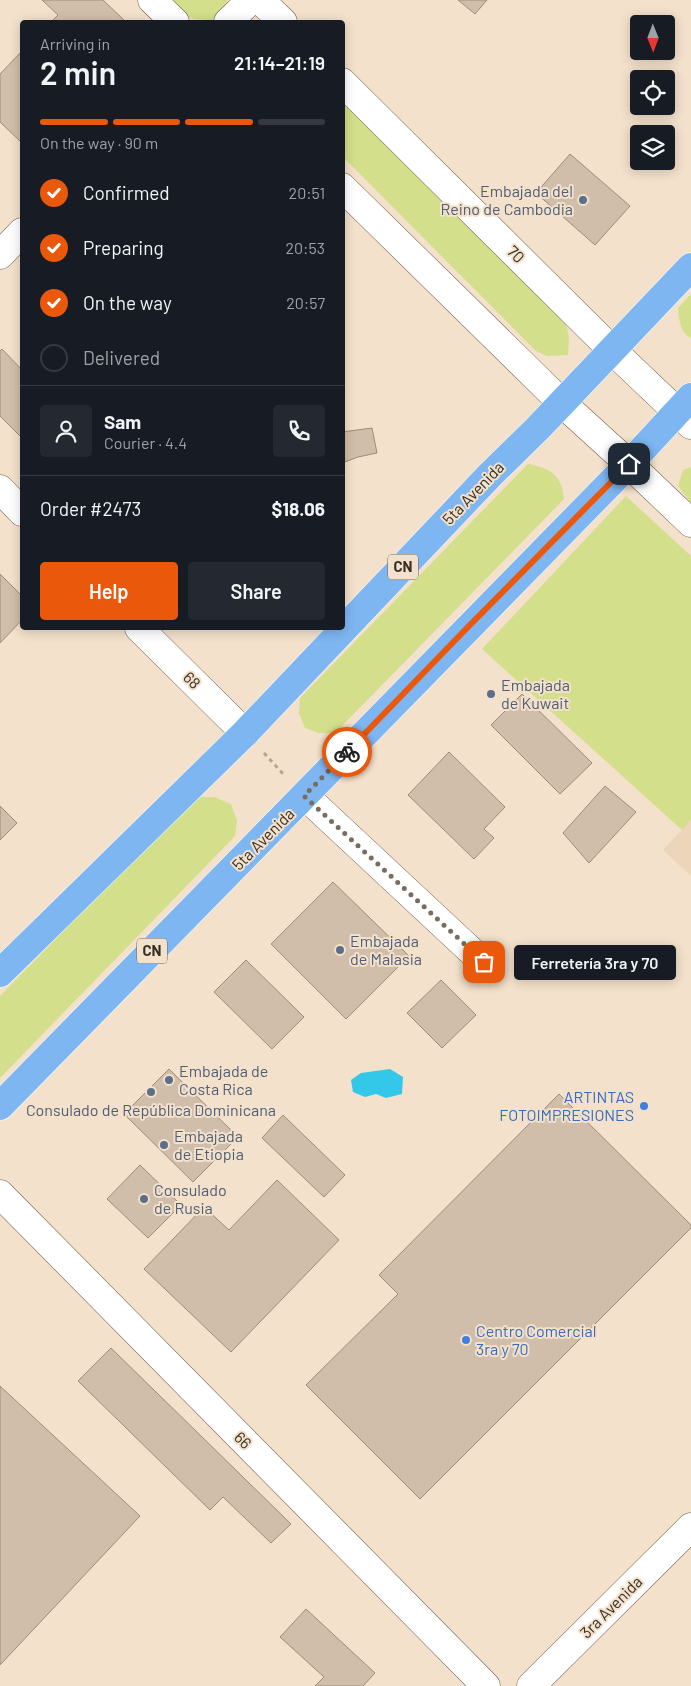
<!DOCTYPE html>
<html lang="en">
<head>
<meta charset="utf-8">
<style>
	:root { --surface:#171b24; --page:#242831; --text:#f1f3f6; --muted:#9ea1a6; --line:#363941; --accent:#ea580c }
	body { margin:0; font-family:Barlow,sans-serif; background:var(--page); color:var(--text); height:100vh; display:flex; flex-direction:column; font-size:19px; white-space:nowrap }
	* { box-sizing:border-box; margin:0 }
	p { font-size:16px; color:var(--muted) }
	.icon { flex:none; width:28px; height:28px; fill:none; stroke:currentColor; stroke-width:2; stroke-linecap:round; stroke-linejoin:round }
	.map { position:relative; flex:1; overflow:hidden }
	.panel { position:absolute; left:20px; top:20px; width:325px; height:610px; display:flex; flex-direction:column; background:var(--surface); border-radius:5px; box-shadow:0 2px 12px #0003 }
	.panel>* { flex:none }
	.needle { width:32px; rotate:179deg }
	.controls { position:absolute; left:630px; top:15px; display:grid; gap:10px }
	.controls a { display:grid; place-items:center; width:45px; height:45px; border-radius:5px; background:var(--surface); box-shadow:0 2px 12px #0003; font-size:25px }
	.pin { position:absolute; display:grid; place-items:center; width:42px; height:42px; color:#fff; margin:-21px; border-radius:10px; box-shadow:0 2px 8px #0006 }
	.courier { position:absolute; display:grid; place-items:center; width:50px; height:50px; margin:-25px; border:4px solid #ea580c; border-radius:50%; background:#fff; color:#222; box-shadow:0 1px 6px #0007 }
	.bubble { position:absolute; height:35px; border-radius:5px; background:var(--surface); box-shadow:0 2px 12px #0003; font-size:16px; font-weight:600; line-height:35px; text-align:center }
	.summary em { font-style:normal; font-weight:600 }
	.summary div { display:flex; flex-direction:column-reverse }
	.summary { display:flex; align-items:center; justify-content:space-between; height:85px; padding:0 20px }
	h1 { font-size:32px; font-weight:600; line-height:38px }
	.bar { display:grid; grid-template-columns:repeat(4,1fr); gap:8px 5px; align-content:center; height:60px; padding:0 20px }
	.bar i { height:6px; border-radius:4px; background:var(--line) }
	.bar .active { background:var(--accent) }
	.bar p { grid-column:span 4 }
	.line { display:flex; align-items:center; gap:12px; padding:0 20px; border-top:1px solid var(--line) }
	.line div { flex:1 }
	.round { display:grid; place-items:center; flex:none; width:52px; height:52px; border-radius:5px; background:var(--page) }
	ol { padding:0 20px; list-style:none }
	li { display:flex; align-items:center; gap:15px; height:55px }
	li p { margin-inline-start:auto }
	li .icon { padding:5px; border-radius:50%; background:var(--accent); color:#fff; stroke-width:4 }
	li:last-child { color:var(--muted) }
	li i { width:28px; height:28px; border:2px solid var(--line); border-radius:50% }
	.button { display:flex; gap:10px; margin-top:auto; padding:10px 20px }
	.button a { flex:1; height:58px; border-radius:5px; background:var(--accent); color:#fff; font-size:20px; font-weight:600; line-height:58px; text-align:center }
	.button a+a { background:var(--page); color:var(--text) }
	.map>svg:first-child { display:block }
</style>
</head>
<body>
<div class="map">
<svg width="691" height="1686" viewBox="0 0 691 1686">
	<rect width="100%" height="100%" fill="#f3e1cb"/>
	<path fill="#ecd5b9" d="M 691,820 L 691,876 L 663,850 Z"/>
	<path fill="#d3df8b" d="M 168,0 L 227,0 L 228,22 L 195,19 L 183,15 Z
		M 342,98 L 566,323 L 569,338 L 568,355 L 547,356 L 536,351 L 343,157 Z
		M 691,294 L 691,338 C 680,333 679,319 678,308 Z
		M 528,464 C 550,468 562,475 564,499 L 335,733 L 319,733 L 305,728 L 299,713 L 300,698 Z
		M 691,467 L 691,503 L 678,486 L 683,470 Z
		M 626,496 L 691,556 L 691,820 L 682,830 L 482,649 Z
		M 194,797 L 214,797 L 231,804 L 237,821 L 235,836 L 0,1078 L 0,996 Z"/>
	<path fill="#33c7e9" d="M 390,1069 L 403,1077 L 402,1094 L 386,1098 L 376,1094 L 365,1097 L 353,1092 L 351,1080 L 361,1073 Z"/>
	<path fill="#d1beaa" stroke="#9d8c78" d="M 42,0 L 103,0 L 126,22 L 51,22 L 58,15 Z
		M 458,0 L 487,0 L 475,14 Z
		M 22,51 L 22,140 L 21,142 L 0,122 L 0,74 Z
		M 570,154 L 630,206 L 595,245 L 536,193 Z
		M 2,349 L 22,370 L 22,438 L 0,416 L 0,351 Z
		M 372,428 L 377,453 L 358,457 L 342,463 L 342,432 Z
		M 0,574 L 22,596 L 22,620 L 0,643 Z
		M 522,694 L 592,763 L 560,794 L 491,725 Z
		M 449,752 L 505,807 L 484,829 L 494,838 L 474,859 L 408,795 Z
		M 605,786 L 636,812 L 589,863 L 563,833 Z
		M 0,806 L 17,823 L 0,840 Z
		M 333,882 L 409,956 L 346,1019 L 271,944 Z
		M 246,960 L 304,1017 L 272,1049 L 214,992 Z
		M 441,980 L 476,1015 L 442,1048 L 407,1013 Z
		M 169,1069 L 238,1137 L 193,1182 L 124,1114 Z
		M 559,1094 L 691,1225 L 691,1228 L 420,1499 L 306,1385 L 398,1294 L 379,1275 Z
		M 283,1115 L 345,1175 L 324,1197 L 262,1138 Z
		M 140,1165 L 181,1205 L 148,1238 L 107,1199 Z
		M 277,1180 L 339,1240 L 231,1352 L 144,1269 L 204,1207 L 229,1230 Z
		M 111,1348 L 291,1524 L 271,1543 L 223,1497 L 210,1510 L 78,1381 Z
		M 0,1386 L 140,1516 L 0,1665 Z
		M 306,1609 L 375,1673 L 363,1686 L 315,1686 L 324,1677 L 280,1637 Z"/>
	<g fill="none" stroke-linecap="round" stroke-linejoin="round">
		<g stroke="#6d5d4a" stroke-width="29">
			<path id="minor" d="M 228,22 L 251,0
				M 0,255 L 22,232
				M 0,489 L 22,512
				M 139,628 L 245,733
				M 305,796 L 483,962
				M 0,1194 L 486,1686"/>
		</g>
		<g stroke="#6d5d4a" stroke-width="29">
			<path id="secondary" d="M 152,0 L 175,22
				M 260,0 L 283,22
				M 342,82 L 612,350 L 691,425
				M 342,187 L 562,403 L 629,464 L 691,523
				M 531,1686 L 691,1527"/>
		</g>
		<g stroke="#fff" stroke-width="29">
			<path id="trunk" d="M 0,973 L 245,733 L 490,475 L 538,428 L 691,267
				M 0,1106 L 629,464 L 691,397"/>
		</g>
		<path stroke="#b3a493" stroke-width="3" stroke-dasharray="4 4" stroke-linecap="butt" d="M 264,753 L 285,776"/>
		<use href="#minor" stroke="#fff" stroke-width="28"/>
		<use href="#secondary" stroke="#fff" stroke-width="28"/>
		<use href="#trunk" stroke="#7eb6f2" stroke-width="28"/>
	</g>
	<g fill="none" stroke-linecap="round" stroke-linejoin="round">
		<path stroke="#786d5f" stroke-width="5" stroke-dasharray="0 9" d="M 347,752 L 304,796 L 484,962"/>
		<path stroke="#ea580c" stroke-width="6" d="M 347,752 L 464,631 L 629,464"/>
	</g>
	<g fill="#5c6f8a" stroke="#f3e1cb" stroke-width="2">
		<circle cx="583" cy="200" r="5"/>
		<circle cx="491" cy="694" r="5"/>
		<circle cx="340" cy="950" r="5"/>
		<circle cx="169" cy="1080" r="5"/>
		<circle cx="151" cy="1092" r="5"/>
		<circle cx="164" cy="1145" r="5"/>
		<circle cx="144" cy="1199" r="5"/>
	</g>
	<g fill="#3f7fe0" stroke="#f3e1cb" stroke-width="2">
		<circle cx="644" cy="1106" r="5"/>
		<circle cx="466" cy="1340" r="5"/>
	</g>
	<g text-anchor="middle" stroke-width="4" stroke-linejoin="round" paint-order="stroke">
		<g fill="#f3e1cb" stroke="#6e6457" stroke-width="1">
			<rect x="388" y="554.5" width="30" height="25" rx="4"/>
			<rect x="137" y="938.5" width="30" height="25" rx="4"/>
		</g>
		<g font-size="15" font-weight="bold" fill="#352e25">
			<text x="403" y="572">CN</text>
			<text x="152" y="956">CN</text>
		</g>
		<g font-size="16" fill="#4e5e75" stroke="#f3e1cb" text-anchor="start">
			<text x="573" y="197" text-anchor="end">Embajada del<tspan x="573" dy="18">Reino de Cambodia</tspan></text>
			<text x="501" y="691">Embajada<tspan x="501" dy="18">de Kuwait</tspan></text>
			<text x="350" y="947">Embajada<tspan x="350" dy="18">de Malasia</tspan></text>
			<text x="179" y="1077">Embajada de<tspan x="179" dy="18">Costa Rica</tspan></text>
			<text x="151" y="1116" text-anchor="middle">Consulado de República Dominicana</text>
			<text x="174" y="1142">Embajada<tspan x="174" dy="18">de Etiopia</tspan></text>
			<text x="154" y="1196">Consulado<tspan x="154" dy="18">de Rusia</tspan></text>
		</g>
		<g font-size="16" fill="#352e25" stroke="#f3e1cb">
			<text transform="translate(516 254) rotate(45)" y="6">70</text>
			<text transform="translate(473 493) rotate(-46)" y="6">5ta Avenida</text>
			<text transform="translate(192 680) rotate(45)" y="6">68</text>
			<text transform="translate(263 839) rotate(-45)" y="6">5ta Avenida</text>
			<text transform="translate(243 1440) rotate(45)" y="6">66</text>
			<text transform="translate(611 1607) rotate(-45)" y="6">3ra Avenida</text>
		</g>
		<g font-size="16" fill="#366cbe" stroke="#f3e1cb" text-anchor="end">
			<text x="634" y="1103">ARTINTAS<tspan x="634" dy="18">FOTOIMPRESIONES</tspan></text>
			<text x="476" y="1337" text-anchor="start">Centro Comercial<tspan x="476" dy="18">3ra y 70</tspan></text>
		</g>
	</g>
</svg>
<div class="controls">
<a><svg class="needle" viewBox="-14 -14 28 28"><path d="M0-13l5 13h-10z" fill="#e53935"/><path d="M0 13l5-13h-10z" fill="#9ea1a6"/></svg></a>
<a><svg class="icon" aria-label="locate" viewBox="0 0 24 24"><circle cx="12" cy="12" r="6"/><path d="M12 2v4M12 18v4M2 12h4M18 12h4"/></svg></a>
<a><svg class="icon" aria-label="layers" viewBox="0 0 24 24"><path d="M12 4l9 5-9 5-9-5zM3 14l9 5 9-5"/></svg></a>
</div>
<div class="pin" style="left:484px;top:962px;background:#ea580c"><svg class="icon" aria-label="bag" viewBox="0 0 24 24"><path d="M5 8h14l-1 12H6zM9 8a3 3 0 0 1 6 0"/></svg></div>
<div class="pin" style="left:629px;top:464px;background:#1f2937"><svg class="icon" aria-label="home" viewBox="0 0 24 24"><path d="M3 11l9-7 9 7M6 9v11h12V9"/></svg></div>
<div class="courier" style="left:347px;top:752px"><svg class="icon" aria-label="bike" viewBox="0 0 24 24"><circle cx="6" cy="16" r="4"/><circle cx="18" cy="16" r="4"/><path d="M6 16l4-8h5l3 8M10 8l3 8H6M13 5h3"/></svg></div>
<div class="bubble" style="left:514px;top:945px;width:162px">Ferretería 3ra y 70</div>
<section class="panel">
<div class="summary"><div><h1>2 min</h1><p>Arriving in</p></div><em>21:14–21:19</em></div>
<div class="bar"><i class="active"></i><i class="active"></i><i class="active"></i><i></i><p>On the way · 90 m</p></div>
<ol>
<li><svg class="icon" aria-label="check" viewBox="0 0 24 24"><path d="M5 12l5 5 9-10"/></svg>Confirmed<p>20:51</p></li>
<li><svg class="icon" aria-label="check" viewBox="0 0 24 24"><path d="M5 12l5 5 9-10"/></svg>Preparing<p>20:53</p></li>
<li><svg class="icon" aria-label="check" viewBox="0 0 24 24"><path d="M5 12l5 5 9-10"/></svg>On the way<p>20:57</p></li>
<li><i></i>Delivered</li>
</ol>
<div class="line" style="height:90px"><a class="round"><svg class="icon" aria-label="person" viewBox="0 0 24 24"><circle cx="12" cy="8" r="4"/><path d="M4 21q1-7 8-7t8 7"/></svg></a><div><b>Sam</b><p>Courier · 4.4</p></div><a class="round"><svg class="icon" aria-label="phone" viewBox="0 0 24 24"><path d="M5 4h4l2 5-3 2q2 4 5 5l2-3 5 2v4C11 20 4 13 5 4z"/></svg></a></div>
<div class="line" style="height:65px"><div>Order #2473</div><b>$18.06</b></div>
<div class="button"><a>Help</a><a>Share</a></div>
</section>
</div>
</body>
</html>
